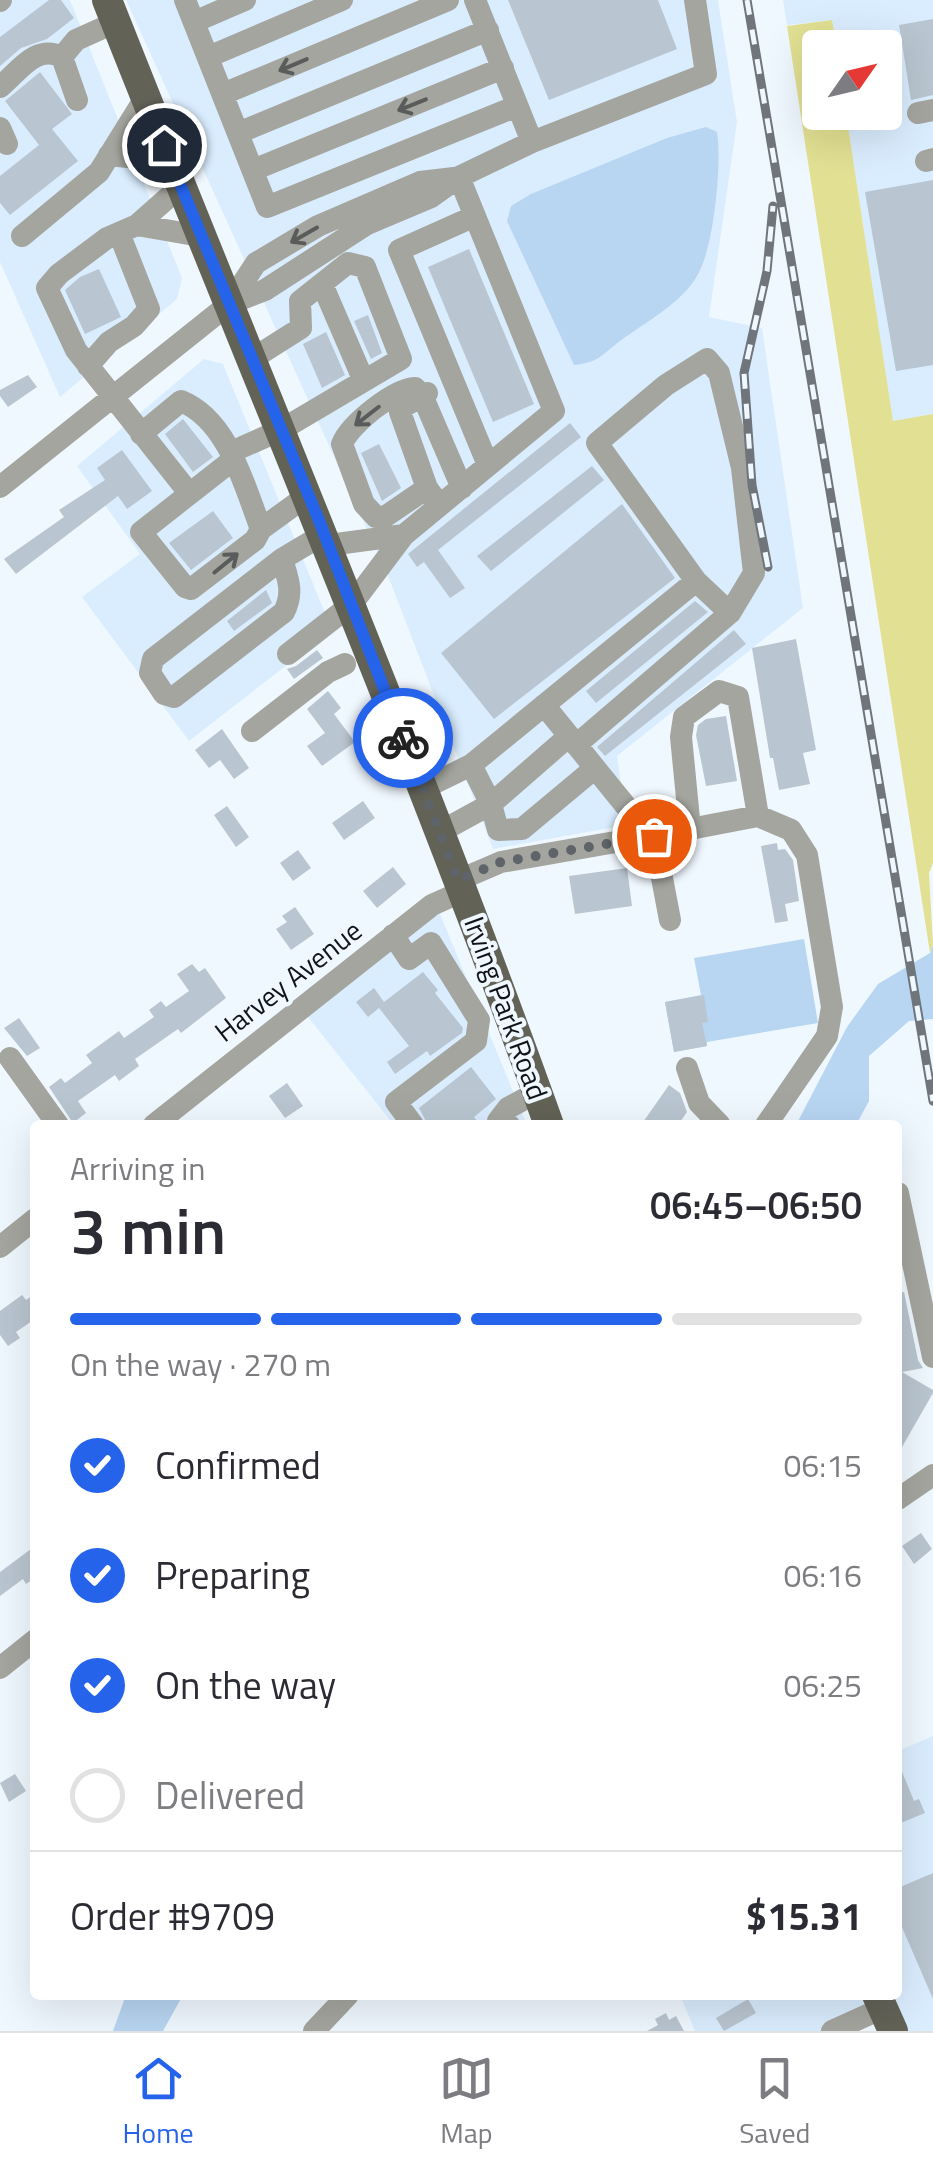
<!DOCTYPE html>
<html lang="en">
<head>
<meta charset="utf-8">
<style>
	:root { --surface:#fff; --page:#f7f7f7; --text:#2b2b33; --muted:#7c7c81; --line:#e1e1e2; --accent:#2563eb }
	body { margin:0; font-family:"Titillium Web",sans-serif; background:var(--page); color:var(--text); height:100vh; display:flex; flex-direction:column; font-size:38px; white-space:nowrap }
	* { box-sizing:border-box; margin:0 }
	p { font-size:32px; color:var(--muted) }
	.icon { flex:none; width:55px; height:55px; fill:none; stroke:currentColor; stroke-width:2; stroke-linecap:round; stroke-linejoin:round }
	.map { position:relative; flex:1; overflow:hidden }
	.details { position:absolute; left:30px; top:1120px; width:872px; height:880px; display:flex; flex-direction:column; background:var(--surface); border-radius:10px; box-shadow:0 10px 40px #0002 }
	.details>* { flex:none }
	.needle { width:65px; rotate:56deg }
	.controls { position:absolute; left:802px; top:30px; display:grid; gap:20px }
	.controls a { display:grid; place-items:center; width:100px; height:100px; border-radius:10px; background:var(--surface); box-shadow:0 10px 40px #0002; font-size:50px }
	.pin { position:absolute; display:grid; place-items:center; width:85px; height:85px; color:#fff; margin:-42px; border:5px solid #fff; border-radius:50%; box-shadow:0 2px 10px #0007 }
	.courier { position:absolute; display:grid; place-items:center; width:100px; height:100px; margin:-50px; border:8px solid #2563eb; border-radius:50%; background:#fff; color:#222; box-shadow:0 2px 12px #0007 }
	.overview em { font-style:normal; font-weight:600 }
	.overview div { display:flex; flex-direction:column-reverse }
	.overview { display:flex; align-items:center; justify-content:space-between; height:170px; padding:0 40px }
	h1 { font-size:65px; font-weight:600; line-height:75px }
	.bar { display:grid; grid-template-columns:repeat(4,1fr); gap:15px 10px; align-content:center; height:120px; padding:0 40px }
	.bar i { height:12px; border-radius:8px; background:var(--line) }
	.bar .selected { background:var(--accent) }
	.bar p { grid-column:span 4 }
	.line { display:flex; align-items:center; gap:25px; padding:0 40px; border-top:2px solid var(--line) }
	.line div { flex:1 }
	ol { padding:0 40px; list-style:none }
	li { display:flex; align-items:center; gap:30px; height:110px }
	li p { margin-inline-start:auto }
	li .icon { padding:10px; border-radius:50%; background:var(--accent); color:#fff; stroke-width:4 }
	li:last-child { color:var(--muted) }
	li i { width:55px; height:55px; border:5px solid var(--line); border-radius:50% }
	.dock { display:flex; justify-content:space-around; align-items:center; height:140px; border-top:2px solid var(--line); background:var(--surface); font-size:28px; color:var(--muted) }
	.dock a { display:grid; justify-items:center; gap:5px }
	.dock .selected { color:var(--accent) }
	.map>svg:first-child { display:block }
</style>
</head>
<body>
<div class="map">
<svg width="933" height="2031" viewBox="0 0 933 2031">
	<rect width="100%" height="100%" fill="#f0f8ff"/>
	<path fill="#daedfe" d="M 0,0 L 70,0 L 182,278 L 177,299 L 60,397 L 0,262 Z
		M 126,0 L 718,0 L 737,122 L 709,317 L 762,328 L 803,608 L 617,756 L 627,825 L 493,849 L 387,573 Z
		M 783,0 L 933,0 L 933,414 L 893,422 L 846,113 L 885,112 L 885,48 L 837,47 L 832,20 L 787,25 Z
		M 204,359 L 223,364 L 332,630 L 189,741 L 82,597 L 140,554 L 77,466 Z
		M 431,892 L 527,1125 L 394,1125 L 296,1002 Z
		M 933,1736 L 933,2031 L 906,2031 L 894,1995 L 898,1995 L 898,1751 Z
		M 680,1995 L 874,1995 L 879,2006 L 824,2031 L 695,2031 Z"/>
	<path fill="#e2e093" d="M 832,20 L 837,47 L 820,48 L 820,112 L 846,113 L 893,421 L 933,414 L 933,863 L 929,873 L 933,945 L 930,953 L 787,26 Z"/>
	<path fill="#b8d5f2" d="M 706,127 L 717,132 C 722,165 714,248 697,276 C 682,303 644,323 620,341 C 601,355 600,362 574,365 L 507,221 L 511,206 L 531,194 L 667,138 Z
		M 804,939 L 818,1023 L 707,1042 L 707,1046 L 674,1052 L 665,1002 L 701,995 L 694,958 Z
		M 933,945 L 933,1019 L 909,1021 L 869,1056 L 869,1101 L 856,1125 L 796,1125 L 847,1027 L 878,984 L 930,953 Z
		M 126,1995 L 183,1995 L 163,2031 L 113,2031 Z"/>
	<path fill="#b9c5d0" d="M 49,0 L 61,0 L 74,18 L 47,39 L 21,48 L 0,66 L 0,37 Z
		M 508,0 L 658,0 L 677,49 L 549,100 Z
		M 933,19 L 933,95 L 911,100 L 899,25 Z
		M 40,72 L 72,114 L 52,129 L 78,161 L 10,215 L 0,203 L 0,176 L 39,145 L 5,101 Z
		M 933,180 L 933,365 L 896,371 L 865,192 Z
		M 469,249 L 534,404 L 493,422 L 428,267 Z
		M 99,269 L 121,317 L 85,334 L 65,290 L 80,277 Z
		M 368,315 L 382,353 L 371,359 L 354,321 Z
		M 326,332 L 345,375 L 322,388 L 303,344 Z
		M 28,375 L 37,387 L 8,407 L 0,396 L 0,390 Z
		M 183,419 L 213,457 L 193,472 L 165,434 Z
		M 570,423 L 581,437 L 438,550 L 465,588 L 450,598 L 424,562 L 417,567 L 408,554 Z
		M 379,444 L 401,488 L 382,501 L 361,453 Z
		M 122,450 L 152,491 L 127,509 L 118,496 L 16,574 L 4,559 L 64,517 L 59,510 L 105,480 L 97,468 Z
		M 592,466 L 604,480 L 491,571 L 477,556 Z
		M 622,504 L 675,578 L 494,719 L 441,653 Z
		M 213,511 L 233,538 L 191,570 L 169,543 Z
		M 266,590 L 272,603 L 234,631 L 227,621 Z
		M 695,601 L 708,612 L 596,703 L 586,691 Z
		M 734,630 L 746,644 L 605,756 L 597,747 Z
		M 796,639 L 816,750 L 803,753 L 810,784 L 779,790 L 773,758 L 770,758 L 752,648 Z
		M 317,650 L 323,658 L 294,679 L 287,669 L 296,666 Z
		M 328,691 L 341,708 L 334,714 L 355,742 L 322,766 L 307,746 L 325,733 L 307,709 Z
		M 726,716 L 737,781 L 706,786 L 696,735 L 698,725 L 706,719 Z
		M 222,729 L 249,768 L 234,779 L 220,760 L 209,768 L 195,750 Z
		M 363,801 L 375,818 L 344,840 L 332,823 Z
		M 227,806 L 249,837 L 236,847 L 214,815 Z
		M 777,843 L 778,850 L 785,849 L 793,860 L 799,901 L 785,904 L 788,921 L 775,923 L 761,846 Z
		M 298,850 L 311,868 L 293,881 L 280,863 Z
		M 393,867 L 406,884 L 377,908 L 363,891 Z
		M 627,868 L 632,906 L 575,914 L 569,876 Z
		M 295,907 L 314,934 L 291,950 L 276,929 L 287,922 L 282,916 Z
		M 192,964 L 199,972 L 205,968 L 226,998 L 181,1033 L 178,1029 L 135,1059 L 139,1066 L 119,1081 L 115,1075 L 78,1101 L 86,1113 L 73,1123 L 49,1087 L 61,1078 L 65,1083 L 92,1063 L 86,1055 L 119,1031 L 124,1038 L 154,1017 L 149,1010 L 161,1001 L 166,1007 L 189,991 L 177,974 Z
		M 423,972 L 438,990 L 435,993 L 463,1028 L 462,1033 L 430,1056 L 427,1051 L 395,1074 L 387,1062 L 409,1046 L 379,1008 L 368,1017 L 356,1002 L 374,988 L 384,1002 Z
		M 704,995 L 708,1022 L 702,1023 L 707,1046 L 674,1052 L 665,1002 Z
		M 19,1018 L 40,1048 L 27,1056 L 4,1028 Z
		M 471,1067 L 496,1099 L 474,1117 L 480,1125 L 428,1125 L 419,1108 Z
		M 287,1083 L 303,1106 L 285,1118 L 269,1096 Z
		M 669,1085 L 680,1093 L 687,1112 L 678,1125 L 641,1125 Z
		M 904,1292 L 918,1360 L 923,1368 L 902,1372 L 933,1390 L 933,1393 L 898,1454 L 898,1392 L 901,1387 L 898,1373 L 898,1293 Z
		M 35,1294 L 35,1319 L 16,1332 L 20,1338 L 8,1346 L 0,1335 L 0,1311 L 22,1295 L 26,1300 Z
		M 921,1533 L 932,1549 L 914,1564 L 902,1546 Z
		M 35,1546 L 35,1578 L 26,1584 L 23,1579 L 0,1596 L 0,1572 Z
		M 898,1762 L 914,1801 L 919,1799 L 925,1813 L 898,1824 Z
		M 15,1774 L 26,1791 L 9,1802 L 0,1783 Z
		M 933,1873 L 933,1999 L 898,1918 L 898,1888 Z
		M 748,1999 L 756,2013 L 724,2031 L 716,2018 Z
		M 666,2013 L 669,2020 L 676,2016 L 684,2031 L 647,2031 L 658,2025 L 655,2019 Z"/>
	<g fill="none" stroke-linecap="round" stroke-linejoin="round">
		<path stroke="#a5a59f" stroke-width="22" d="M 185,0 L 267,207 L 517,106
			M 0,1 L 1,0
			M 194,22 L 245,0
			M 62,57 L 76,40 L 116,22
			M 208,57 L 342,0
			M 0,87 C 20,70 36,44 62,57 L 77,100
			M 223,94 L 448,0
			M 918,113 L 933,110
			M 0,128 L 7,144
			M 238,133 L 488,30
			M 532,142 L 706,74 L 695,0
			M 109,155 L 137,158 L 173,169
			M 926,161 L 933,159
			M 253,170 L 503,68
			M 180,187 L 137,225 L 107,238 L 59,274 L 47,288 L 76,350 L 189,493
			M 475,216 L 399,250 L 488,465
			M 137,225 L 200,236
			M 22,236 L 99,172 L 145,98
			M 322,284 L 363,379
			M 229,304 L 256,263 L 318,226 L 420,182 L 454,178
			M 88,366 L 109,342 L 134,326 L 149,309 L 119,233
			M 427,393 L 403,407 L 400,412 L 427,488 L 435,499
			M 141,434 L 181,401 C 228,420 244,485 261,529 L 308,495
			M 231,452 L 281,430 L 401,359 L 365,267 L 348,263 L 300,301 L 301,328 L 252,359
			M 234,459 L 141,532 L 185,587 L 191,589 L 255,540 L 261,529
			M 0,487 L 229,304 L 265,290 L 367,224 L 431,197 L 459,177 L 532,142 L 475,0
			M 427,488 L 386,516 L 376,517 L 364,504 L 342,444 C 350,424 394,389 415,388 L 422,395 L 462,488
			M 329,545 L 404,535
			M 282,559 C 288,579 294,592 284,612 L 174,697 L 164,694 L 150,673 L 153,659 Z
			M 282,559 L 324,534
			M 696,581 L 730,613
			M 288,654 L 352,604 L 404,535 L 554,411 L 459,177
			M 252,731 L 328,672 L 345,664
			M 471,765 L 491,804 L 498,830 L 522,829 L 595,768 L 544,705
			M 595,768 L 651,837
			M 422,789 L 471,765 L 696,581 L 597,443 L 666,385 L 707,359 L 719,373 L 742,468 L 754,573 L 730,613 L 576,745
			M 758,816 L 791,830 L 807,855 L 832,1007 L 827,1036 L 766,1125
			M 438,833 L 491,804 L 569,736
			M 654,836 L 670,920
			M 459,880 L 501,862 L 690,829 L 681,737 L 684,717 L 719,691 L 738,697 L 758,816 L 690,829
			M 393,935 L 409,959 L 431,943 L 479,1020 L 476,1041 L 396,1102 L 413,1125
			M 10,1058 L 58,1125
			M 687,1068 L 699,1103 L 720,1125
			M 154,1125 L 432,905 L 463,891
			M 509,1125 L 498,1121 L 508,1108 L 537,1092
			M 898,1193 L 933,1357
			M 0,1247 L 35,1219
			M 898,1499 L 933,1475
			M 0,1668 L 35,1640
			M 314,2031 L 348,1995
			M 832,2031 L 883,2008"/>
		<path stroke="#626257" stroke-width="30" d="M 107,0 C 255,375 413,745 549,1125
			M 877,1995 L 893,2031"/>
		<g stroke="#6f757a" stroke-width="9">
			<path id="rail" d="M 747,0 L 933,1101
				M 768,567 L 752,485 L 744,373 L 767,271 L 773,206"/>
		</g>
		<use href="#rail" stroke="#f0f8ff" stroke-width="5" stroke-dasharray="15" stroke-linecap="butt"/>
	</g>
	<defs><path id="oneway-shaft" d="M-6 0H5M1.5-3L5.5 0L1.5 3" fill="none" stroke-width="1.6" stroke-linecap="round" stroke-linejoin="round" transform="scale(2.5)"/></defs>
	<g stroke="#5a5c5c">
		<use href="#oneway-shaft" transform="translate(293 65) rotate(157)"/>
		<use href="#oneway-shaft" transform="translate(412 105) rotate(158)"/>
		<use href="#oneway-shaft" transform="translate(304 235) rotate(150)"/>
		<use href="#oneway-shaft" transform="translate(367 416) rotate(142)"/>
		<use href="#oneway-shaft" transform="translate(226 563) rotate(-39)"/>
	</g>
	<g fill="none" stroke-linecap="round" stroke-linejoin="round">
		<path stroke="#5e6469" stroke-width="10" stroke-dasharray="0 18" d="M 403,738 L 458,880 L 501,862 L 654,836"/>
		<path stroke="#2563eb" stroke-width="12" d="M 164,145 L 320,523 L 403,738"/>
	</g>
	<g text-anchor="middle" stroke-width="8" stroke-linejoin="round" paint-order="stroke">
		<g font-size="28" fill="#101418" stroke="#f0f8ff">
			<text transform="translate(288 981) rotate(-38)" y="10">Harvey Avenue</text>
			<text transform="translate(506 1008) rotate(70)" y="10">Irving Park Road</text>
		</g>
	</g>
</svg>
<div class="controls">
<a><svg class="needle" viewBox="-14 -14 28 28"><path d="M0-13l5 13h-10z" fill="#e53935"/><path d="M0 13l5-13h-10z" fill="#7c7c81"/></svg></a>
</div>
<div class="pin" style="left:654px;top:836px;background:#ea580c"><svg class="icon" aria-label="bag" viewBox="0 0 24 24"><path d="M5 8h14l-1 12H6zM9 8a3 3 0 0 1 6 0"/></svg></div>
<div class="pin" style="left:164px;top:145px;background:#1f2937"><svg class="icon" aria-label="home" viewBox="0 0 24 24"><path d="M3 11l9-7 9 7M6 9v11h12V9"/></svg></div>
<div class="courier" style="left:403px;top:738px"><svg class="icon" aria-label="bike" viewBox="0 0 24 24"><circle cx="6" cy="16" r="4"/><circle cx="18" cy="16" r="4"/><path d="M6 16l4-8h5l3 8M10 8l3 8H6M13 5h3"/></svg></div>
<section class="details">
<div class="overview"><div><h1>3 min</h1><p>Arriving in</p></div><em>06:45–06:50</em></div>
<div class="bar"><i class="selected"></i><i class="selected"></i><i class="selected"></i><i></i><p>On the way · 270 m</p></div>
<ol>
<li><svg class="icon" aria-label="check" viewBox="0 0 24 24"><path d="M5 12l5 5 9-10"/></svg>Confirmed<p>06:15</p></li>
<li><svg class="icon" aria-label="check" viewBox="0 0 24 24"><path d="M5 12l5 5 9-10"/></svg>Preparing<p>06:16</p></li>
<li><svg class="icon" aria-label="check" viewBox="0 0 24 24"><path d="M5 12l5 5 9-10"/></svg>On the way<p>06:25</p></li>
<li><i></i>Delivered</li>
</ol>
<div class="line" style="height:130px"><div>Order #9709</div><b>$15.31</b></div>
</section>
</div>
<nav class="dock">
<a class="selected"><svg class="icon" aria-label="home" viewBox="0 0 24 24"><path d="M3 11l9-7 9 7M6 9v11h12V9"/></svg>Home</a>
<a><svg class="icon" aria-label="map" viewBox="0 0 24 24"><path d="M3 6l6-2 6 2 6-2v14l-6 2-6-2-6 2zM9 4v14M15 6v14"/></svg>Map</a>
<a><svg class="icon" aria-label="saved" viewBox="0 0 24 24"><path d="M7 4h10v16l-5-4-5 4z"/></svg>Saved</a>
</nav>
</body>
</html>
